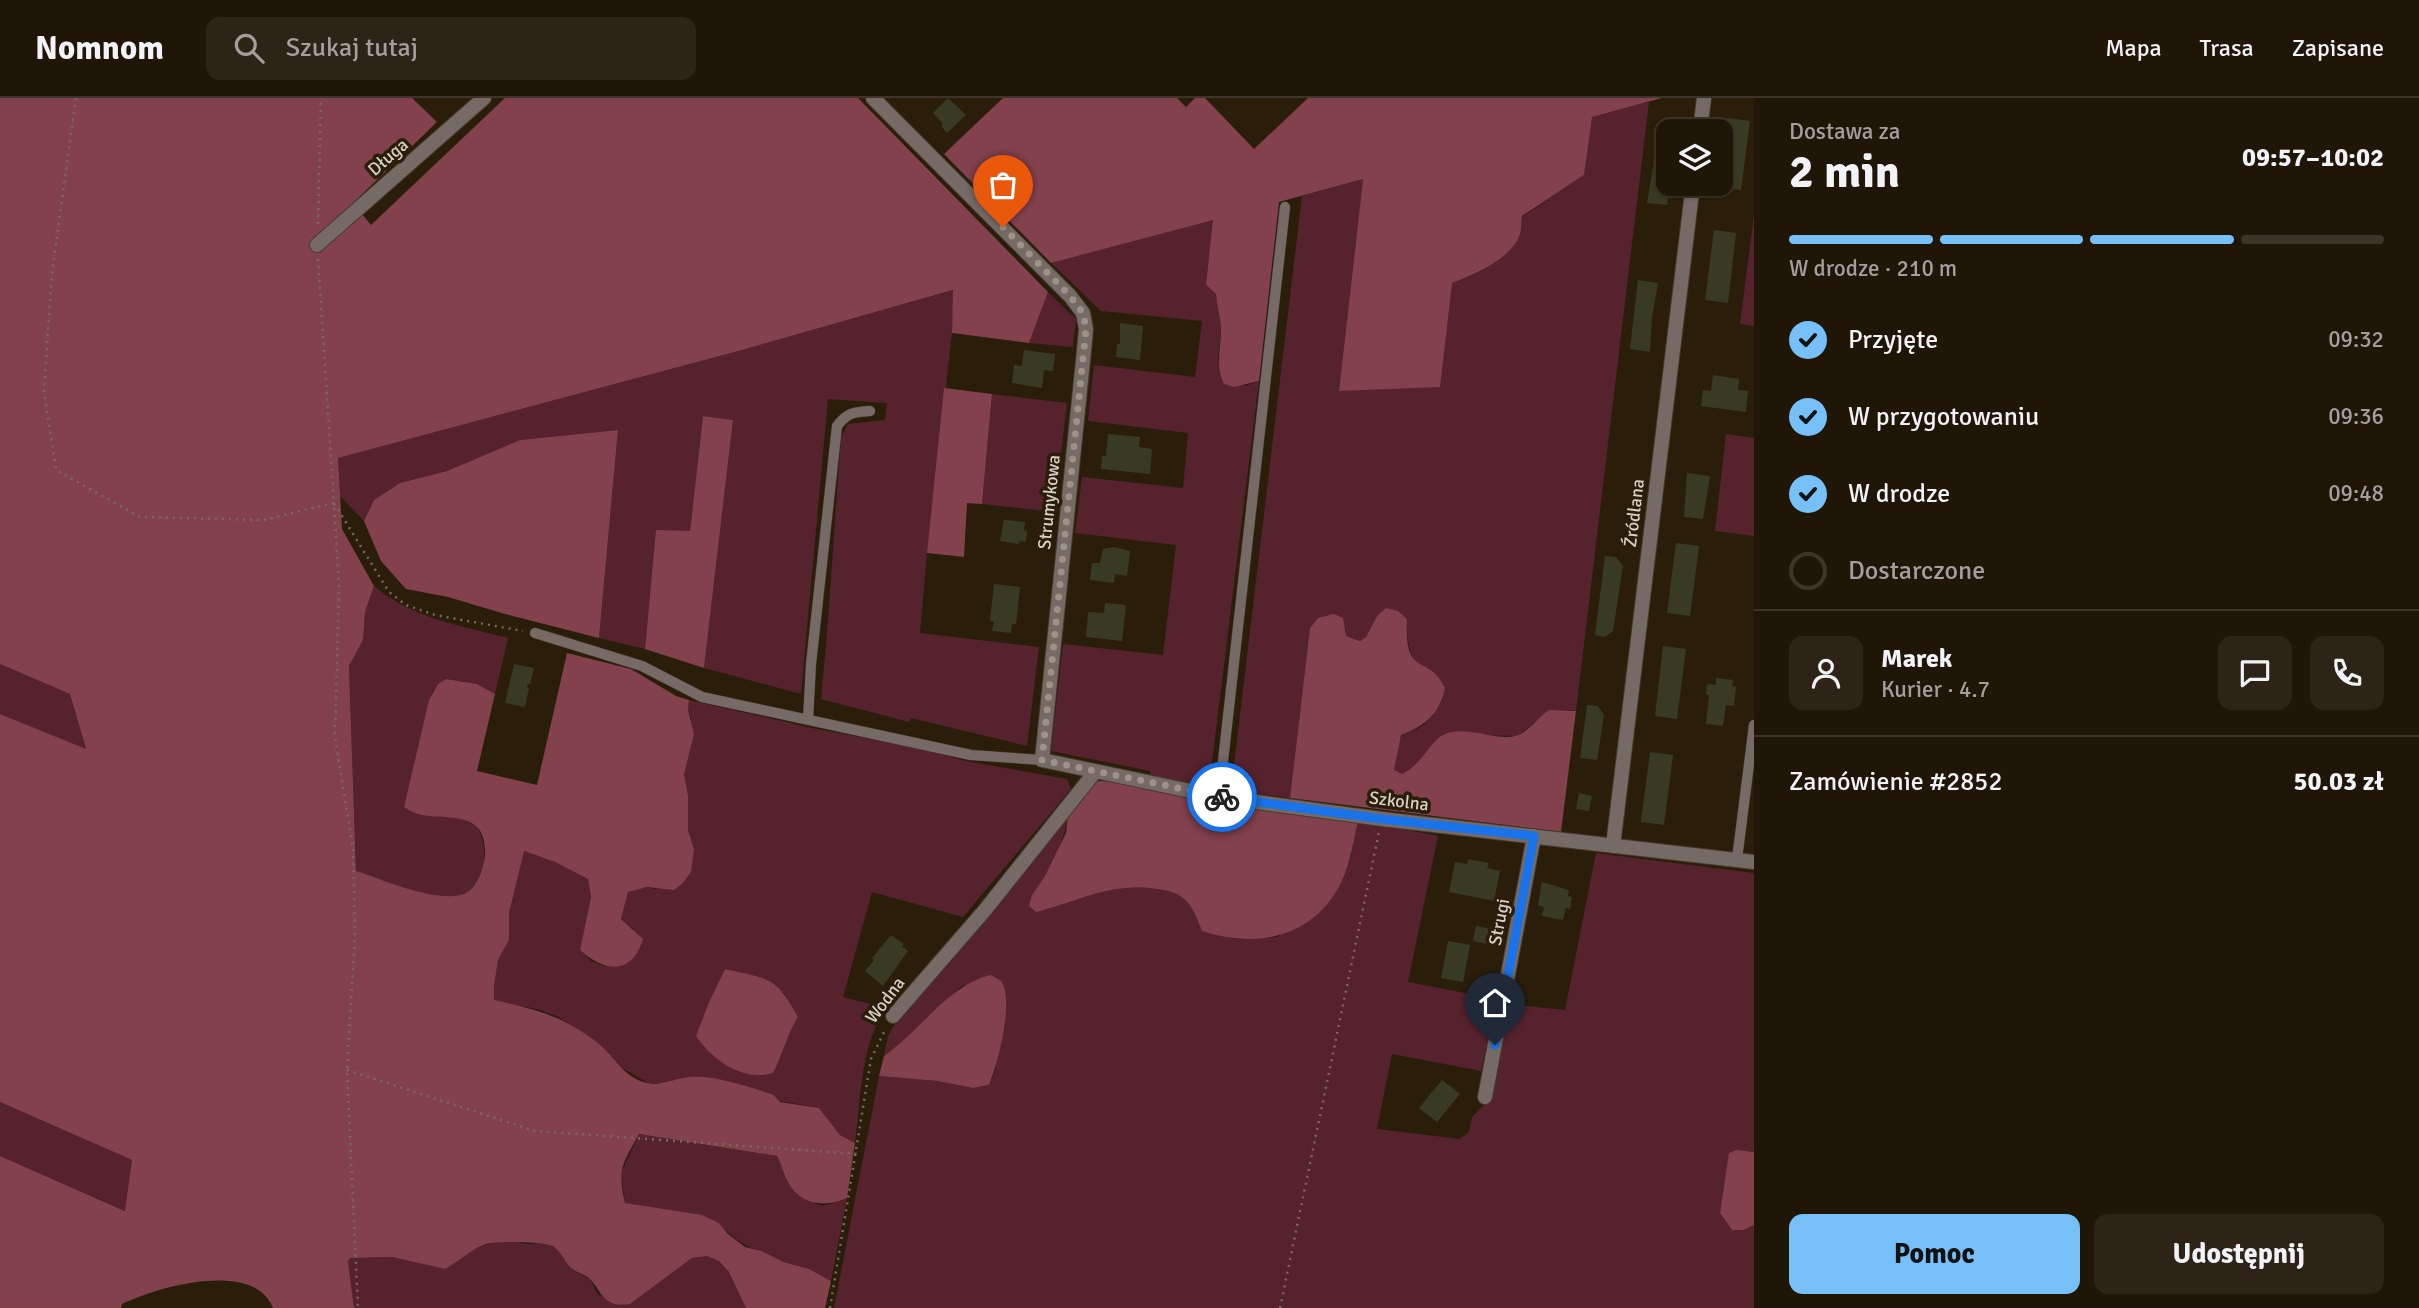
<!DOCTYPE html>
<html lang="pl">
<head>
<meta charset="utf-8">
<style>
	:root { --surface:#201608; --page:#2d2316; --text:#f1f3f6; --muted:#a29f9c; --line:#3d3529; --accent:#76c0f7 }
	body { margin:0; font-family:Signika,sans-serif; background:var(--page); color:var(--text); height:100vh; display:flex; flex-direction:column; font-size:26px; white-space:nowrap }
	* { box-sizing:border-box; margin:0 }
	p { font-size:23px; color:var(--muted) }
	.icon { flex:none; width:38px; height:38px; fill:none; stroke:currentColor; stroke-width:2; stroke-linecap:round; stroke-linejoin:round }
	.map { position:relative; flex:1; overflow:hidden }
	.sheet { display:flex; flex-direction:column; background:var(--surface); width:665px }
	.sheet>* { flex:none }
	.controls { position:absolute; left:1656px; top:21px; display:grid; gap:14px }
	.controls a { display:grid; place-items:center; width:77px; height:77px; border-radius:14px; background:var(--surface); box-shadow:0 2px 5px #0004,0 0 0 2px var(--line); font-size:35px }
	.pin { position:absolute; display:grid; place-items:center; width:60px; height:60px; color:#fff; margin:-72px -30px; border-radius:50% 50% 50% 0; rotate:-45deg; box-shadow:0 0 7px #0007 }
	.pin .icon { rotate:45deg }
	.courier { position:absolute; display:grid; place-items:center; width:70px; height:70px; margin:-35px; border:5px solid #1a73e8; border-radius:50%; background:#fff; color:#222; box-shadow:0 2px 9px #0007 }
	.overview em { font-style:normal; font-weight:700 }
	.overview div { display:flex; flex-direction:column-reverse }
	.overview { display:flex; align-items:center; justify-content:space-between; height:119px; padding:0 35px }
	h1 { font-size:46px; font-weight:700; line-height:52px }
	.bar { display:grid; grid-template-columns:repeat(4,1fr); gap:10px 7px; align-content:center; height:84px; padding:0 35px }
	.bar i { height:9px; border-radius:5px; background:var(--line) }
	.bar .current { background:var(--accent) }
	.bar p { grid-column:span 4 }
	.line { display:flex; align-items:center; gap:18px; padding:0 35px; border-top:2px solid var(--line) }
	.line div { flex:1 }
	.round { display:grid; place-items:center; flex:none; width:74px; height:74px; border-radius:14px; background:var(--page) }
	ol { padding:0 35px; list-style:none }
	li { display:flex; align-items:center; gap:21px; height:77px }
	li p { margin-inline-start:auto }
	li .icon { padding:7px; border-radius:50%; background:var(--accent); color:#111; stroke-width:4 }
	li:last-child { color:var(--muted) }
	li i { width:38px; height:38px; border:4px solid var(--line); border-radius:50% }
	.button { display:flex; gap:14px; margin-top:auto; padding:14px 35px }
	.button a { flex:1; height:80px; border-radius:14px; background:var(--accent); color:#111; font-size:28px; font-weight:700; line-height:80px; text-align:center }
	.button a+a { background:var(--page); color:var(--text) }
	header { display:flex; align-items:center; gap:42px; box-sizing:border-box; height:98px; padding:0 35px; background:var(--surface); border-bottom:2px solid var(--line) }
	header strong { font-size:33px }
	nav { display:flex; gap:38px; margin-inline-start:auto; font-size:24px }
	.search { width:490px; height:63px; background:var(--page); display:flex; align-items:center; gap:18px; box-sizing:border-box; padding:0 24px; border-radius:14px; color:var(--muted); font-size:26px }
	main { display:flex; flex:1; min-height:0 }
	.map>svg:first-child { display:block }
</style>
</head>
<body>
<header>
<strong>Nomnom</strong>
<div class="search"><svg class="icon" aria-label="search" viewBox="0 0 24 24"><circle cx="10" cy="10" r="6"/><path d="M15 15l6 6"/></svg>Szukaj tutaj</div>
<nav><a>Mapa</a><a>Trasa</a><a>Zapisane</a></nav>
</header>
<main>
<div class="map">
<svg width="1754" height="1210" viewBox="0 0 1754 1210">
	<rect width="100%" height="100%" fill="#2a1e0b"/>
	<path fill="#56222d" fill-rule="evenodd" d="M 1649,4 L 1576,613 C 1547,609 1539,621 1518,638 L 1443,636 L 1415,670 L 1402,676 L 1394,672 L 1399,641 C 1404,634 1412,634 1420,629 C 1431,623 1437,612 1443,601 C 1420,571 1405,561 1407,521 L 1377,518 L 1366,539 L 1360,543 L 1346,538 L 1345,529 L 1310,531 L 1290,700 L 1231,692 L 1302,98 L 1363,81 L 1339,293 L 1452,185 C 1474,178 1513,160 1520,136 C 1522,131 1521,124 1522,119 L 1584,77 L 1591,19 Z
		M 1754,117 L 1754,228 L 1740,226 Z
		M 1214,121 L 1206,187 L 1216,196 L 1221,230 L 1218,263 L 1245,288 L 1259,283 L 1209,689 L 1151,678 L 1150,673 L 1051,653 L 1063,546 L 1163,557 L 1176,447 L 1075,435 L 1082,379 L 1183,390 L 1188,335 L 1088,323 L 1094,267 L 1195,279 L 1202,223 L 1101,213 L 1051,165 Z
		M 954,192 L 952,235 L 927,455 L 920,535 L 1039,549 L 1027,648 L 911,620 L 909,624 L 821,601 C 830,514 834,427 841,339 L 848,326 L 885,322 L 887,305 L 828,301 L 801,596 L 704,570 L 733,322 L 703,318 L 690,433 L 656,433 L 645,551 L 599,540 L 618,332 L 520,342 L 447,373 L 400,385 L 374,402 L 364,423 L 340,398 L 338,360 L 742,252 Z
		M 1048,194 L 1076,221 L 1073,249 L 1029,245 Z
		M 992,296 L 1067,305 L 1054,414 L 982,406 Z
		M 1726,336 L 1754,340 L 1754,438 L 1715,433 Z
		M 374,488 C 414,521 459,527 508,540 L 495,596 L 477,586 L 446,581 L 438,586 L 432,595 L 404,709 L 463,721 L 478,729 C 485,746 487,759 480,776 C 477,786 468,796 457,798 C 434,803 381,781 356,774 L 349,568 L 363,542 L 365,514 Z
		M 0,566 L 70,596 L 86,652 L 0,616 Z
		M 689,602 L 812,630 L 919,650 L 966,663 L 1067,681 L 1071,691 L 963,819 L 872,794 L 843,899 L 886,910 C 860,948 861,1001 855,1045 L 840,1037 L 819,1010 L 780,1003 L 774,997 L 718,982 L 691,979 L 663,985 L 648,985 L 616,966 L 601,948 L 557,918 L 537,911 L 494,903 L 494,889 L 498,862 L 509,842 L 509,815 L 523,753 L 555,764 L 588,781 L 591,799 L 580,852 L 591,863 L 604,868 L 634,832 L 621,821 L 628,793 L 647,789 L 656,791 L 694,751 L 688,732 L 688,697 L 684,676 L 691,620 L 688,612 ZM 725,871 L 784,895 L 798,919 L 790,931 L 780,961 L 696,939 L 709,904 Z
		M 1068,715 C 1065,739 1057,758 1045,778 C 1039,789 1033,796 1029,808 L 1035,813 C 1079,803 1111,784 1157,791 C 1165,792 1176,794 1183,800 C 1193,808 1197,821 1202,833 L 1237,841 L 1278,839 L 1351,759 L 1358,722 L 1438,738 L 1408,884 L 1496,901 L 1481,973 L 1392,956 L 1377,1031 L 1460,1041 L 1469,1034 L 1472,1019 L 1491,1000 L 1508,906 L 1565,912 L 1596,755 L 1754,775 L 1754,1054 L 1737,1052 L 1720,1115 L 1732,1132 L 1754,1127 L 1754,1210 L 834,1210 L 879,978 L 938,983 L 973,990 L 989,987 L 995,973 L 1006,910 L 963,887 L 927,919 L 902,946 L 884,958 L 888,938 L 894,927 Z
		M 0,1004 L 132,1062 L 126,1113 L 0,1058 Z
		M 639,1036 L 777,1058 C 782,1066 783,1072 786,1080 C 792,1095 809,1103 823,1108 L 847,1100 L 831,1183 C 795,1163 744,1157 719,1125 L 625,1105 L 621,1075 Z
		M 511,1143 L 529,1146 L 546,1145 L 556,1150 L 574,1173 L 590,1181 L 598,1197 L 630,1206 L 692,1160 L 707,1158 L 719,1163 L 729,1174 L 746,1210 L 354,1210 L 348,1164 L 350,1160 L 392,1159 L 445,1171 C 459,1164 472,1149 488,1146 C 495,1144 504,1144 511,1143 Z"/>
	<path fill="#82414d" d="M 0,0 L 412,0 L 437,24 L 353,105 L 371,127 L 505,0 L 858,0 L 1048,194 L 1029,245 L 952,235 L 953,192 L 742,252 L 338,360 L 342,431 L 374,488 L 365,514 L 363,542 L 349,568 L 356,773 C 382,781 449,811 470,792 C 478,785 482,773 484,763 C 487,753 484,734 476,728 C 456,712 427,726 404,709 L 429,602 L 438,586 L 446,581 L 477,586 L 495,596 L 477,673 L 537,687 L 567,555 L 631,571 L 676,598 L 689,602 L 688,612 L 694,636 L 684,676 L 688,697 L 688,732 L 694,751 L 691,774 L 682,786 L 674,792 L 647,789 L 628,794 L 621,821 L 643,841 C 632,878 604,874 580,852 L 591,799 L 588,781 L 555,764 L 524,753 L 509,815 L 509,842 L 498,862 L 494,889 L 494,902 C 538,912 561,917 598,945 C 615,959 623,979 647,985 C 662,988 675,980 690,979 C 716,977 749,989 774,997 L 780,1004 L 819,1010 L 840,1037 L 855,1045 L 847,1100 C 825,1110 800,1107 788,1084 C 783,1075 782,1067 777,1058 L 639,1036 C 623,1066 617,1070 625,1105 L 702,1117 L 719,1125 L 728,1136 L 745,1149 L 761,1153 L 784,1164 L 809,1171 L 831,1183 L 825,1210 L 746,1210 L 729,1174 L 719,1163 L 707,1158 L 692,1160 L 630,1206 C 602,1210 602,1193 590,1181 C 585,1176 577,1175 571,1170 C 565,1164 561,1154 554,1149 C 546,1143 497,1143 486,1146 C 471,1151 459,1164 445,1171 L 392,1159 L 350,1160 L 348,1164 L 354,1210 L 273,1210 C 254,1161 157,1189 122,1206 L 121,1210 L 0,1210 L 0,1058 L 125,1113 L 132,1062 L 0,1004 L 0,616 L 86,651 L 70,596 L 0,566 Z
		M 1003,0 L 1177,0 L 1186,9 L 1195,0 L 1205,0 L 1254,51 L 1308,0 L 1662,0 L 1592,19 L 1584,77 L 1522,118 C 1521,124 1522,130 1520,136 C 1513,160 1474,177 1452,185 L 1440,289 L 1339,293 L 1363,81 L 1279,104 L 1259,283 L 1234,289 L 1224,286 C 1215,267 1221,250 1221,230 C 1220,219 1217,208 1216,196 L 1206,187 L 1213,122 L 1051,165 L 944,56 Z
		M 944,290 L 992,296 L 982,406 L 967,405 L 964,459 L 927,455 Z
		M 703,318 L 733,322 L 704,570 L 645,551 L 656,432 L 690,433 Z
		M 618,332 L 599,540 L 505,516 L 448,499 L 406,491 L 381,463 L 364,423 L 374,402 L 400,385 L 447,373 L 520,342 Z
		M 1386,510 L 1398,513 L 1407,521 C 1404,582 1428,554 1445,590 C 1440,616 1425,628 1401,637 L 1394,672 L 1402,676 C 1423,666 1430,642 1445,636 C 1466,627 1497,643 1515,638 C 1528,635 1538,619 1549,612 L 1576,613 L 1561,734 L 1290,700 L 1310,530 L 1318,520 L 1334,516 L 1343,520 L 1346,538 L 1360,543 L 1366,539 L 1377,518 Z
		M 1098,683 L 1116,684 L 1208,703 L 1358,722 C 1354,743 1350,765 1341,785 C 1313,840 1257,851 1202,833 C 1197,821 1193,808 1183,800 C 1176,794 1165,792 1157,791 C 1111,784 1079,803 1036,814 L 1029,808 L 1032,797 L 1045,778 L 1066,735 L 1068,715 L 1092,686 Z
		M 725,871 C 768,881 776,878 798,919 C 787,936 783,956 773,975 C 743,984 712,962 696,938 L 709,904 Z
		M 990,877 C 991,877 1000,882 1000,882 C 1016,898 997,969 989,987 L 973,990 L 938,983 L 879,978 L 884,958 C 920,933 946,889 990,877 Z
		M 1737,1052 L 1754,1054 L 1754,1127 L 1743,1132 L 1732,1132 L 1720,1115 L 1729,1055 Z"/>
	<path fill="#393a24" d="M 948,0 L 966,17 L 947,35 L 941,28 L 943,26 L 933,15 Z
		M 1727,20 L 1750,23 L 1741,92 L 1719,90 Z
		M 1656,35 L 1668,37 L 1668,86 L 1670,86 L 1667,107 L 1647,105 L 1653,70 Z
		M 1714,132 L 1736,135 L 1728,205 L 1705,202 Z
		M 1638,182 L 1658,185 L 1652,219 L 1650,254 L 1630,251 Z
		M 1120,225 L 1143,228 L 1140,262 L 1116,259 L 1117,246 L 1120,246 Z
		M 1024,252 L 1055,256 L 1053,273 L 1044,272 L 1042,290 L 1012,285 L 1014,267 L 1022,268 Z
		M 1713,277 L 1739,281 L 1738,292 L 1748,293 L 1746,314 L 1701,308 L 1703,292 L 1711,293 Z
		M 1108,336 L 1140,339 L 1139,349 L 1152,351 L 1150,376 L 1101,371 L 1102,358 L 1106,358 Z
		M 1687,375 L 1710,378 L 1703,421 L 1684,419 Z
		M 1004,422 L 1025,424 L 1024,432 L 1027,433 L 1026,444 L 1019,443 L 1019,446 L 1000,443 Z
		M 1676,445 L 1699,448 L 1690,518 L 1667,515 Z
		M 1114,449 L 1130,453 L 1127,478 L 1115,476 L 1114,485 L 1090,482 L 1092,465 L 1100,465 L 1103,451 Z
		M 1605,458 L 1616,459 L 1623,468 L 1613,533 L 1605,539 L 1595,537 Z
		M 994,486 L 1020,489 L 1016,526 L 1012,526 L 1011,535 L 992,533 L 994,524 L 990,523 Z
		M 1105,505 L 1126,507 L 1122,543 L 1086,539 L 1088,514 L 1104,515 Z
		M 1663,548 L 1686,551 L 1677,621 L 1655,618 Z
		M 514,566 L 534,570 L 530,586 L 528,586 L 527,590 L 529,590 L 525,609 L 505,605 Z
		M 1716,580 L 1733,582 L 1732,588 L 1736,589 L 1734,608 L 1726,607 L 1723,628 L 1706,626 L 1709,597 L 1706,596 L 1707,586 L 1716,587 Z
		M 1587,607 L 1598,608 L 1604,617 L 1597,662 L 1580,660 Z
		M 1650,654 L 1673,657 L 1664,727 L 1641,724 Z
		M 1579,695 L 1592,698 L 1589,713 L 1576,711 Z
		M 1468,761 L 1489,765 L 1487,770 L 1500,773 L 1494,803 L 1449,794 L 1455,764 L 1467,766 Z
		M 1542,784 L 1569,792 L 1568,798 L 1572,799 L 1570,811 L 1566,810 L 1563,822 L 1542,818 L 1544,809 L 1538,807 Z
		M 1476,828 L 1496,832 L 1493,847 L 1473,843 Z
		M 891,837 L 904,846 L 902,848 L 908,853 L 883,888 L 865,873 L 874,862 L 872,860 Z
		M 1448,843 L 1470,847 L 1463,884 L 1441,880 Z
		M 1442,982 L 1460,996 L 1437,1024 L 1419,1010 Z"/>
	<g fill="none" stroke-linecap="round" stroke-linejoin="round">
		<g stroke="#463b29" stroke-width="11">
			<path id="lane" d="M 535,535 L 642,568 L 702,599 L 971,657 L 1042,662
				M 808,622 L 811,566 L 837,328 C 847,315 853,314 870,313
				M 1219,699 L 1285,109
				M 1737,761 L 1754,627"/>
		</g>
		<g stroke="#463b29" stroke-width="16">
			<path id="street" d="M 873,0 L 1070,198 L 1083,215 L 1086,231 L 1084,253 L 1042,662 L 1219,699 L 1382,721 L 1754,764
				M 1700,33 L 1704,0
				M 317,147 L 484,0
				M 1613,748 L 1693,86
				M 893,918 L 985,812 L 1095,674
				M 1485,999 L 1534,738"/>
		</g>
		<path stroke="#766c5c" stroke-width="2.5" stroke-dasharray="2 5" stroke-linecap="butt" d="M 76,0 L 52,174 L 44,293 L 56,372 L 140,419 L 263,422 L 334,405 L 339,487 L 335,639 L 353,751 L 355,838 L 347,972 L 358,1210
			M 318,126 L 321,0
			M 318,161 L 334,405 L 389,494 L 406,507 L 435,517 L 523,533
			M 347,972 L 535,1033 L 857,1056
			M 830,1210 L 871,961 L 886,930
			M 1280,1210 L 1379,734"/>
		<use href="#lane" stroke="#766a66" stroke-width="10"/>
		<use href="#street" stroke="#766a66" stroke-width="14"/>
	</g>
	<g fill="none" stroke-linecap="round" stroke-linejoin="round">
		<path stroke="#9c9285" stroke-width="7" stroke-dasharray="0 12.6" d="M 1003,129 L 1070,198 L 1083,215 L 1086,231 L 1042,662 L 1222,699"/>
		<path stroke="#1a73e8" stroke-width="9" d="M 1222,699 L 1382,721 L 1534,738 L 1495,947"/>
	</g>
	<g text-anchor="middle" stroke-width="7" stroke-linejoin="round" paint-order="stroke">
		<g font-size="18" fill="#d9d1c6" stroke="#2a1e0b">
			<text transform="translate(388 59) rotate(-41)" y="6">Długa</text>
			<text transform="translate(1049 404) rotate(-84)" y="6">Strumykowa</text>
			<text transform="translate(1634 415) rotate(-83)" y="6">Źródlana</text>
			<text transform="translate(1399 703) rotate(7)" y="6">Szkolna</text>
			<text transform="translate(1499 824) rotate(-79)" y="6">Strugi</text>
			<text transform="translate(885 902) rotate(-53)" y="6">Wodna</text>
		</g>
	</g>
</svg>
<div class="controls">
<a><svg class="icon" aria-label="layers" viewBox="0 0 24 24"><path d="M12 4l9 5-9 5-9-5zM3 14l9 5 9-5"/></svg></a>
</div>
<div class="pin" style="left:1003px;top:129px;background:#ea580c"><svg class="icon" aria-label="bag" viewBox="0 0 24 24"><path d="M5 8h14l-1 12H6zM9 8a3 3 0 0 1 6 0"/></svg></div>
<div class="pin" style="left:1495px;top:947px;background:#1f2937"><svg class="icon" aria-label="home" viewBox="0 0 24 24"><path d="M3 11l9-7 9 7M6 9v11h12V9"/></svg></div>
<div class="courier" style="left:1222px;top:699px"><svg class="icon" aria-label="bike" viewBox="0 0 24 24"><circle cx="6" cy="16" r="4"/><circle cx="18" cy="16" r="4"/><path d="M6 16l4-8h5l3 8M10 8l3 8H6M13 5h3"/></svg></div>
</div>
<section class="sheet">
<div class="overview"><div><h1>2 min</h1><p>Dostawa za</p></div><em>09:57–10:02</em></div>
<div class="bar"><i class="current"></i><i class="current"></i><i class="current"></i><i></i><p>W drodze · 210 m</p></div>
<ol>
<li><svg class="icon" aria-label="check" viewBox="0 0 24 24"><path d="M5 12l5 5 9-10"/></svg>Przyjęte<p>09:32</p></li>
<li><svg class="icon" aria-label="check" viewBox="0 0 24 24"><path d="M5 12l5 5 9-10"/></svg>W przygotowaniu<p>09:36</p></li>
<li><svg class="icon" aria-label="check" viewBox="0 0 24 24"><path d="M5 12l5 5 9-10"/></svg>W drodze<p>09:48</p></li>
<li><i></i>Dostarczone</li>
</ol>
<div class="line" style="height:126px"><a class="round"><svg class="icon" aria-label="person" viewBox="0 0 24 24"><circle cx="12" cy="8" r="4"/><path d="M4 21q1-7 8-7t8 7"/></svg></a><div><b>Marek</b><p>Kurier · 4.7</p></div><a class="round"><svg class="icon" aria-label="chat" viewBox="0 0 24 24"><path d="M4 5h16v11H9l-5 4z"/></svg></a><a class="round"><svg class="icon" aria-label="phone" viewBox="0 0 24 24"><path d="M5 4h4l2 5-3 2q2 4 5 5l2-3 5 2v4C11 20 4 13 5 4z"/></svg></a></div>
<div class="line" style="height:91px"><div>Zamówienie #2852</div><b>50.03 zł</b></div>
<div class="button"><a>Pomoc</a><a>Udostępnij</a></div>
</section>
</main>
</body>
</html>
